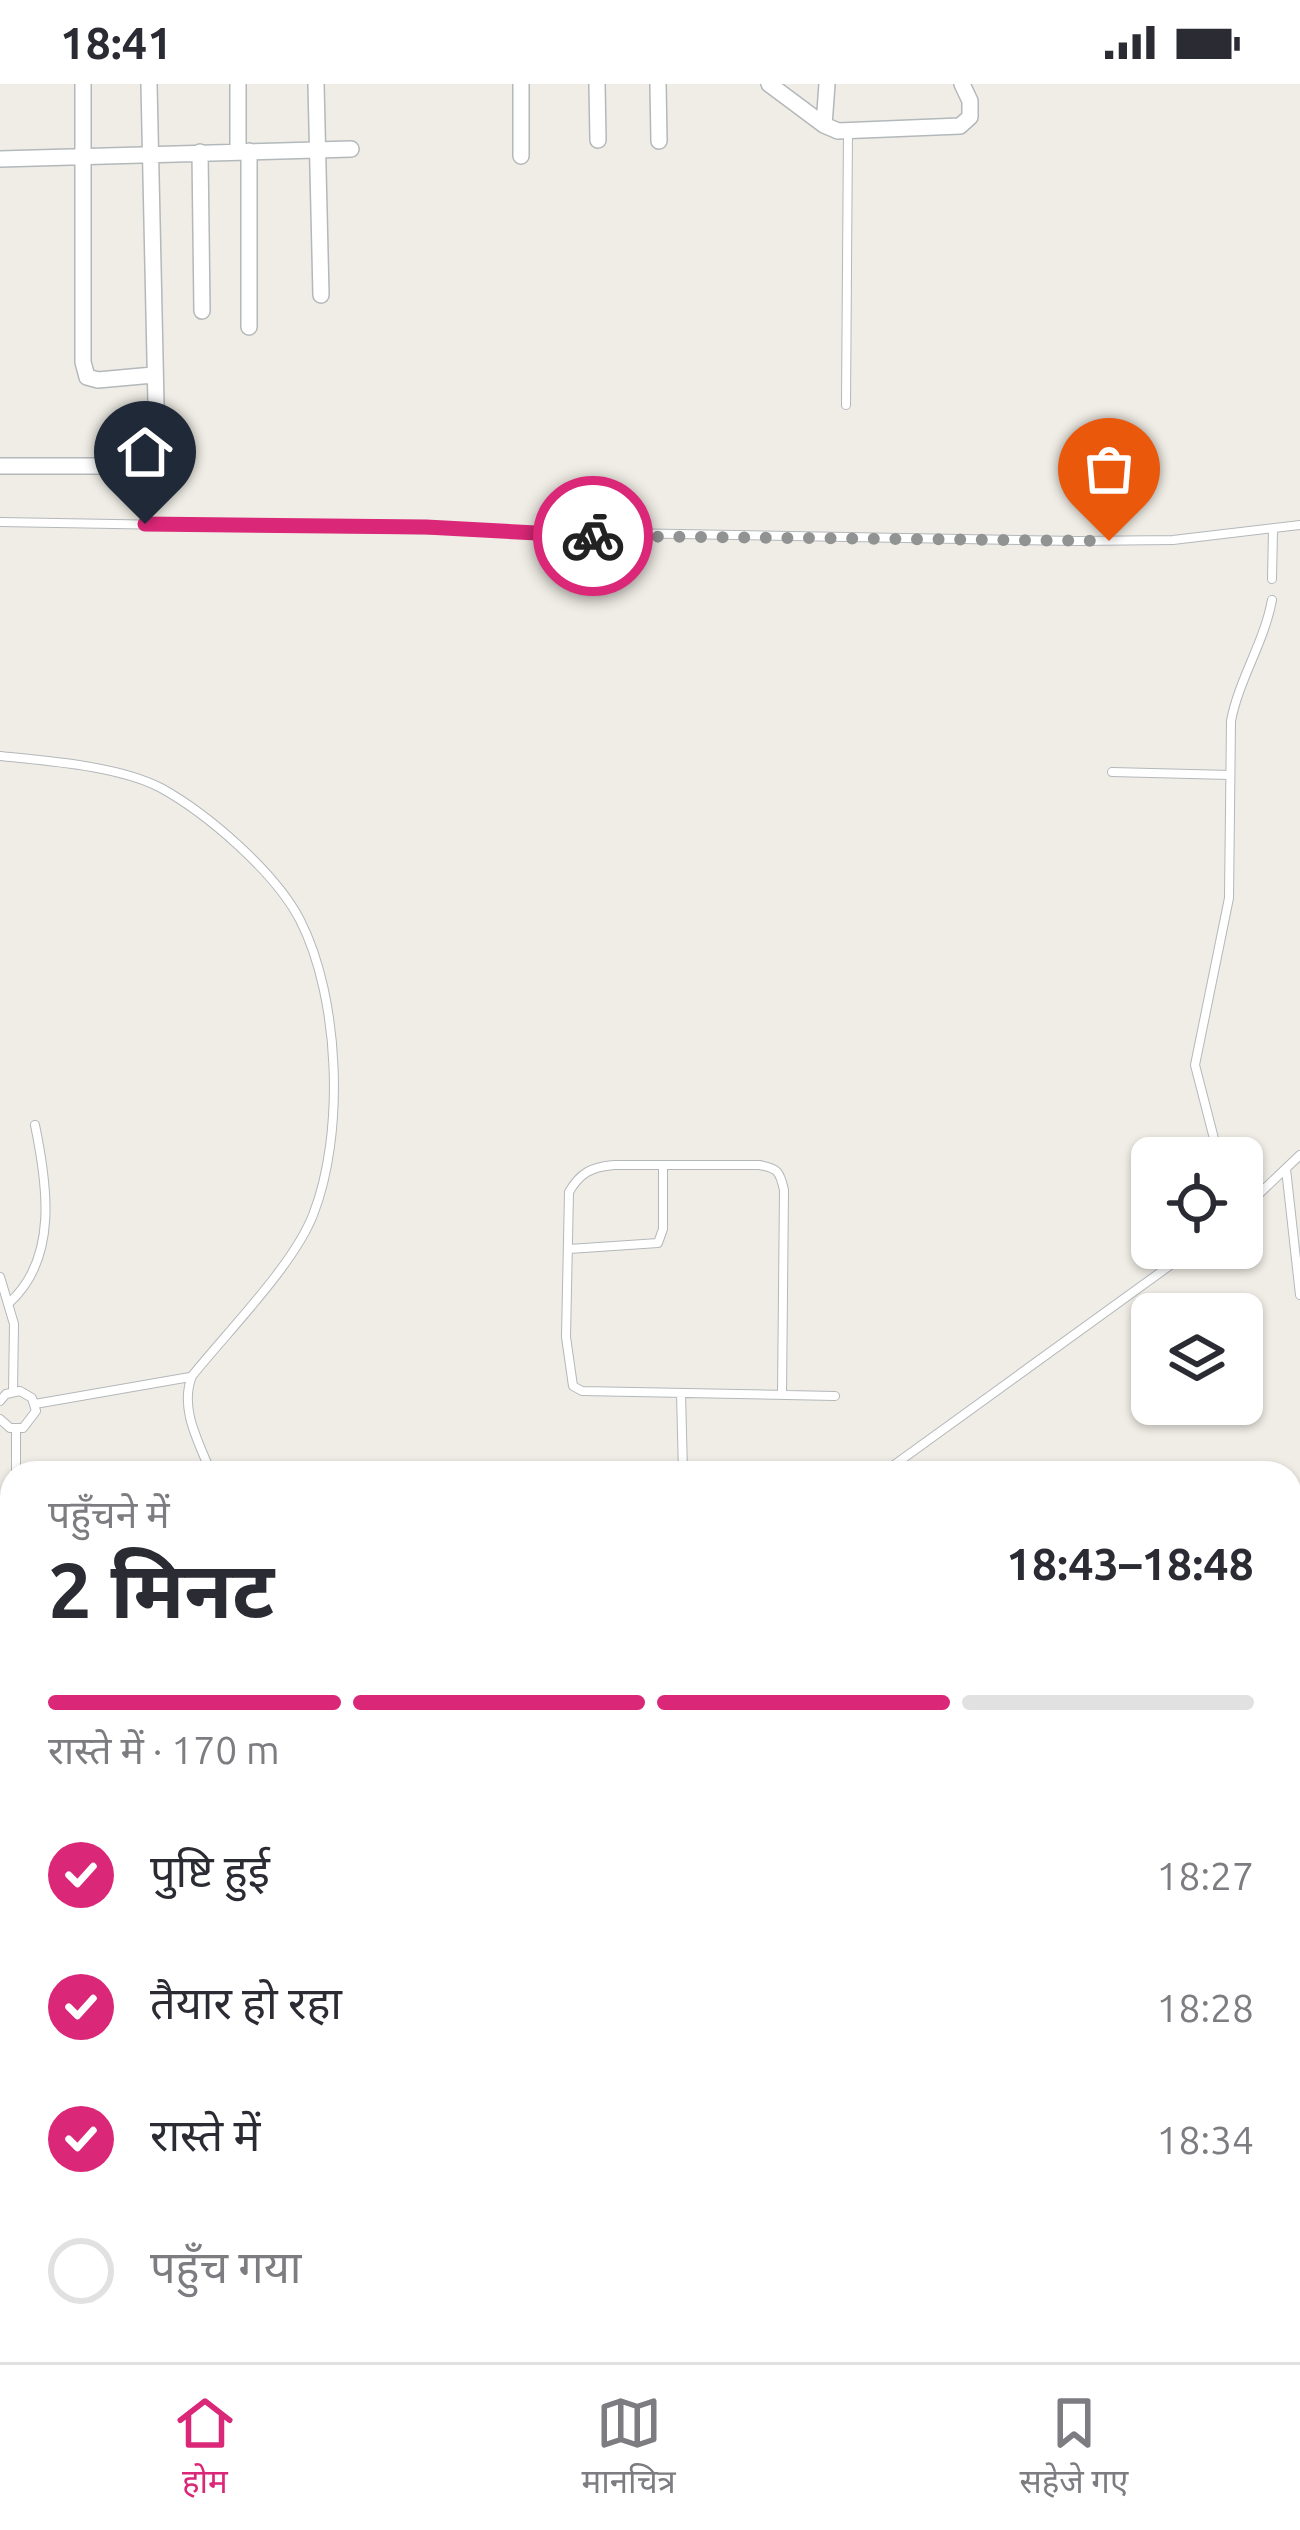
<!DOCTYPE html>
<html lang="hi">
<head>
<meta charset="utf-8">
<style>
	:root { --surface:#fff; --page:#f7f7f7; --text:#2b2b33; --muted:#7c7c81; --line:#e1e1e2; --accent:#db2777 }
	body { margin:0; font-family:Ubuntu,"Noto Sans Devanagari",sans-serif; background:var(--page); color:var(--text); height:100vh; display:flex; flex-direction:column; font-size:45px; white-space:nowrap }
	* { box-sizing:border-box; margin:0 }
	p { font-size:39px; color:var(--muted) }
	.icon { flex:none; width:66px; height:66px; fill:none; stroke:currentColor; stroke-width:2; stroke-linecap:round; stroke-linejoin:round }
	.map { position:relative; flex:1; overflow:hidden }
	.side { position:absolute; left:0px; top:1377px; width:1302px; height:903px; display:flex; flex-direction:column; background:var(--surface); border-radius:36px 36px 0 0; box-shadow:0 3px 9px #0004 }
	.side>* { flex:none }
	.buttons { position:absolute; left:1131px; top:1053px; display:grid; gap:24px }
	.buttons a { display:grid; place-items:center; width:132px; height:132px; border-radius:18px; background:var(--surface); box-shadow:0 3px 9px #0004; font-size:60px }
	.pin { position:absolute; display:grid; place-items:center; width:102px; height:102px; color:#fff; margin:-123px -51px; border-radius:50% 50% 50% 0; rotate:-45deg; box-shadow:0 0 12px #0007 }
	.pin .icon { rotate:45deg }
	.courier { position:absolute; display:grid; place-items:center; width:120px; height:120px; margin:-60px; border:9px solid #db2777; border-radius:50%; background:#fff; color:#222; box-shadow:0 3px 15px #0007 }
	.overview em { font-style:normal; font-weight:700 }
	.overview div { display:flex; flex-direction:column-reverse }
	.overview { display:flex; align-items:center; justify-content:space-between; height:204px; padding:0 48px }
	h1 { font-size:78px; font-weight:700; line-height:90px }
	.bar { display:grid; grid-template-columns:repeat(4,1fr); gap:18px 12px; align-content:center; height:144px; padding:0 48px }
	.bar i { height:15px; border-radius:9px; background:var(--line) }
	.bar .on { background:var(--accent) }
	.bar p { grid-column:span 4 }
	ol { padding:0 48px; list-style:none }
	li { display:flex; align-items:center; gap:36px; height:132px }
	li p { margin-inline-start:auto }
	li .icon { padding:12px; border-radius:50%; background:var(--accent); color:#fff; stroke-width:4 }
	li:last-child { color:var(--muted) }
	li i { width:66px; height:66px; border:6px solid var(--line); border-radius:50% }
	.status { display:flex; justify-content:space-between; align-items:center; height:84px; padding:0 60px; background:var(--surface); direction:ltr }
	.status svg { height:33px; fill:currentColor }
	.menu { display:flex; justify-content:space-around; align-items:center; height:168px; border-top:3px solid var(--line); background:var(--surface); font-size:33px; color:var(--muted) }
	.menu a { display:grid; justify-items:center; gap:6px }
	.menu .on { color:var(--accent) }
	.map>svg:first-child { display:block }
</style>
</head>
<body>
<div class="status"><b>18:41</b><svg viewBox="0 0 49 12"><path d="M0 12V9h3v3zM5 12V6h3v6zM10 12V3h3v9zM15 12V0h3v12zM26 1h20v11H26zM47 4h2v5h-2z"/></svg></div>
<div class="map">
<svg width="1300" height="2278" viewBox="0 0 1300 2278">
	<rect width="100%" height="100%" fill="#f0ede6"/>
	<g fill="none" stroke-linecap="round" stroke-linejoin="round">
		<g stroke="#b3b8bb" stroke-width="10">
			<path id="lane" d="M 846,321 L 848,47
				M 0,438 L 1077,457 L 1173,456 L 1300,441
				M 1272,495 L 1273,446
				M 0,672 C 48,677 119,682 161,704 C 208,730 275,788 300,836 C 340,914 345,1050 313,1131 C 293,1182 227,1248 192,1292 C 179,1325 199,1358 211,1389
				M 1112,688 L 1230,691
				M 1219,1074 L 1195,981 L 1229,814 L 1231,637 C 1239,595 1264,559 1272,516
				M 1286,1085 L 1300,1211
				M 1242,1126 L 1300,1071
				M 569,1165 L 658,1159 L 663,1145 L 663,1081
				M 0,1193 L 14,1240 L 13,1307
				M 9,1219 C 59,1174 47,1099 35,1041
				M 681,1309 L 683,1389
				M 782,1311 L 784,1106 C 780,1088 778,1084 759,1081 L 614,1081 C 591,1083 580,1089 569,1108 L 566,1253 L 573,1302 L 582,1307 L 835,1312
				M 0,1317 L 6,1310 L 20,1307 L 32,1314 L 36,1327 L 23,1344 L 10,1344 L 0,1335
				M 35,1320 L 190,1293
				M 16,1345 L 16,1389
				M 883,1389 L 1194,1164
				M 1290,1573 L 1300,1573
				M 0,1595 L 12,1590"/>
		</g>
		<g stroke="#b3b8bb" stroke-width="18">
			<path id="street" d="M 83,0 L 83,278 L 87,293 L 98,296 L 153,291
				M 316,0 L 321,211
				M 597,0 L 598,56
				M 658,0 L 659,57
				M 769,0 L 824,41 L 838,47 L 960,42 L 970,33 L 970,17 L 962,0
				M 824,41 L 827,0
				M 238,67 L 238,0
				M 249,67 L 249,243
				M 200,68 L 202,227
				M 521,72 L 521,0
				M 0,75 L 351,65
				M 0,382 L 140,382 L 153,377 L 157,366 L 149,0
				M 0,1708 L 12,1709
				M 1290,1760 L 1300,1760
				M 1290,1822 L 1300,1822
				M 1290,2255 L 1300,2255
				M 912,2268 L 912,2278
				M 1231,2268 L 1231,2278
				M 11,2278 L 12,2113
				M 424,2278 L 424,2268
				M 1022,2278 L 1022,2268
				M 1157,2278 L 1157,2268"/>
		</g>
		<use href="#lane" stroke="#fff" stroke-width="8"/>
		<use href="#street" stroke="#fff" stroke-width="15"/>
	</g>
	<path fill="#afaca8" d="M 743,2268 L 776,2268 L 776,2278 L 743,2278 Z
		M 975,2268 L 1022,2268 L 1016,2278 L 975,2278 Z
		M 1034,2268 L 1061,2268 L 1062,2278 L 1033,2278 Z"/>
	<path fill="#8f8c88" d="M 1295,1852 L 1300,1852 L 1300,1872 L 1290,1872 L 1290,1859 Z
		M 1089,2268 L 1151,2268 L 1145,2276 L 1085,2275 Z
		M 1022,2269 L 1016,2278 L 980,2278 L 986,2270 Z"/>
	<path fill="#ccc8c3" stroke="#8f8c88" stroke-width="3" d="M 1290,1816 L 1295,1816 L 1295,1832 L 1300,1832 L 1300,1852 L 1295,1852 L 1294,1863 L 1290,1863 Z
		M 1290,1974 L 1295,1974 L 1294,1995 L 1290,1994 Z
		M 0,2055 L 3,2055 L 1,2151 L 0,2151 Z
		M 1292,2174 L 1290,2221 L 1290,2175 Z
		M 753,2268 L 776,2268 L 776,2278 L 753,2278 Z
		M 986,2268 L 1022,2268 L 986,2270 Z
		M 1042,2268 L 1061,2268 L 1062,2278 L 1041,2278 Z"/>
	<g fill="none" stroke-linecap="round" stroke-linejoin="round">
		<path stroke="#919393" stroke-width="12" stroke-dasharray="0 21.6" d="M 593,452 L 1109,457"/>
		<path stroke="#db2777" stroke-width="15" d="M 145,440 L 426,443 L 593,452"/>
	</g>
</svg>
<div class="buttons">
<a><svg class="icon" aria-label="locate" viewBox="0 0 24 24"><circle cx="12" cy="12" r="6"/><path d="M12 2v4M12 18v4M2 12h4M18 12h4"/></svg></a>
<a><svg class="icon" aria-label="layers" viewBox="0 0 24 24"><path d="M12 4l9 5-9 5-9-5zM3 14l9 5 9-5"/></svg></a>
</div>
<div class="pin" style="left:1109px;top:457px;background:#ea580c"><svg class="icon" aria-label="bag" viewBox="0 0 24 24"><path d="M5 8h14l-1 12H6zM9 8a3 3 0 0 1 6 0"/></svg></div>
<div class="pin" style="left:145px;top:440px;background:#1f2937"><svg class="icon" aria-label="home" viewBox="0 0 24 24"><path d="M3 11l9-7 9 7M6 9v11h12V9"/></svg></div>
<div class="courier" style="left:593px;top:452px"><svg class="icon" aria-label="bike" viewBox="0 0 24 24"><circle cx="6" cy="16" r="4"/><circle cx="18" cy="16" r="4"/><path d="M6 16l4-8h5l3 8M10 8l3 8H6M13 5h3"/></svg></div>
<section class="side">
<div class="overview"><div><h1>2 मिनट</h1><p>पहुँचने में</p></div><em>18:43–18:48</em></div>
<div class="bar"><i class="on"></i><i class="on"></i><i class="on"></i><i></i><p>रास्ते में · 170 m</p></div>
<ol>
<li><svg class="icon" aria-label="check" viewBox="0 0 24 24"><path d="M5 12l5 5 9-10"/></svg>पुष्टि हुई<p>18:27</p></li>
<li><svg class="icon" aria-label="check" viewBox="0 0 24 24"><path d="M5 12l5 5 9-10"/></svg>तैयार हो रहा<p>18:28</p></li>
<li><svg class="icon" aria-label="check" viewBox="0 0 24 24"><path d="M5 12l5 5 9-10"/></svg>रास्ते में<p>18:34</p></li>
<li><i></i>पहुँच गया</li>
</ol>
</section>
</div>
<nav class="menu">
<a class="on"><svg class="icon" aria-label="home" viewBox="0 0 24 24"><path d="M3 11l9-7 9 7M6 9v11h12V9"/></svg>होम</a>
<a><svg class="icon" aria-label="map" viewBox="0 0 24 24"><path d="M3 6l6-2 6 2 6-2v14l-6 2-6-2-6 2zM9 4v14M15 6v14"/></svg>मानचित्र</a>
<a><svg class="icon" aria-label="saved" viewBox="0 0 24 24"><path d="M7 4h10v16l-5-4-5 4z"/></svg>सहेजे गए</a>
</nav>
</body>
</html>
